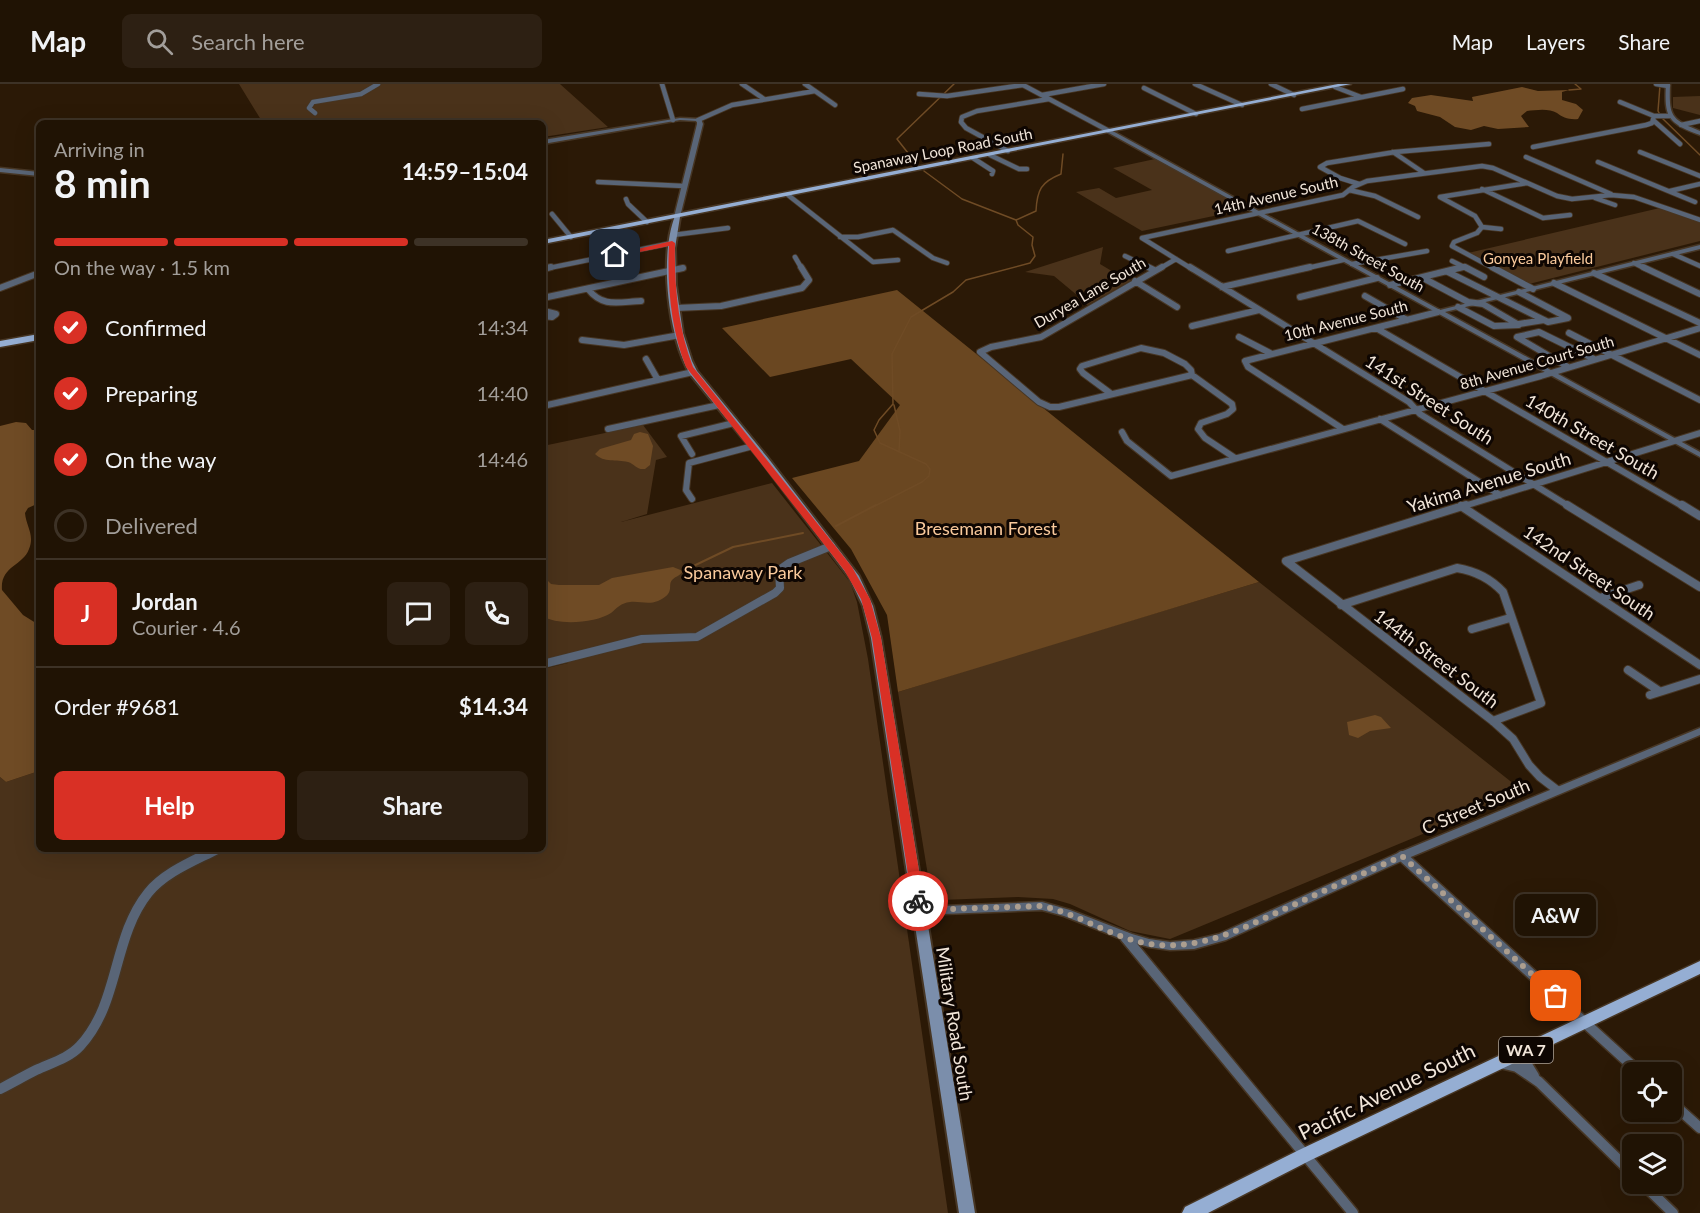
<!DOCTYPE html>
<html lang="en">
<head>
<meta charset="utf-8">
<style>
	:root { --surface:#201304; --page:#2d2013; --text:#f1f3f6; --muted:#a29e9a; --line:#3d3226; --accent:#d93025 }
	body { margin:0; font-family:Lato,sans-serif; background:var(--page); color:var(--text); height:100vh; display:flex; flex-direction:column; font-size:22px; white-space:nowrap }
	* { box-sizing:border-box; margin:0 }
	p { font-size:20px; color:var(--muted) }
	.icon { flex:none; width:33px; height:33px; fill:none; stroke:currentColor; stroke-width:2; stroke-linecap:round; stroke-linejoin:round }
	.map { position:relative; flex:1; overflow:hidden }
	.panel { position:absolute; left:36px; top:36px; width:510px; height:732px; display:flex; flex-direction:column; background:var(--surface); border-radius:9px; box-shadow:0 6px 24px #0002,0 0 0 2px var(--line) }
	.panel>* { flex:none }
	.fabs { position:absolute; left:1622px; top:978px; display:grid; gap:12px }
	.fabs a { display:grid; place-items:center; width:60px; height:60px; border-radius:9px; background:var(--surface); box-shadow:0 6px 24px #0002,0 0 0 2px var(--line); font-size:30px }
	.pin { position:absolute; display:grid; place-items:center; width:51px; height:51px; color:#fff; margin:-26px; border-radius:12px; box-shadow:0 3px 9px #0006 }
	.courier { position:absolute; display:grid; place-items:center; width:60px; height:60px; margin:-30px; border:4px solid #d93025; border-radius:50%; background:#fff; color:#222; box-shadow:0 2px 8px #0007 }
	.bubble { position:absolute; height:42px; border-radius:9px; background:var(--surface); box-shadow:0 6px 24px #0002,0 0 0 2px var(--line); font-size:20px; font-weight:700; line-height:42px; text-align:center }
	.head em { font-style:normal; font-weight:700 }
	.head div { display:flex; flex-direction:column-reverse }
	.head { display:flex; align-items:center; justify-content:space-between; height:102px; padding:0 18px }
	h1 { font-size:39px; font-weight:700; line-height:45px }
	.bar { display:grid; grid-template-columns:repeat(4,1fr); gap:9px 6px; align-content:center; height:72px; padding:0 18px }
	.bar i { height:8px; border-radius:4px; background:var(--line) }
	.bar .current { background:var(--accent) }
	.bar p { grid-column:span 4 }
	.line { display:flex; align-items:center; gap:15px; padding:0 18px; border-top:2px solid var(--line) }
	.line div { flex:1 }
	.round { display:grid; place-items:center; flex:none; width:63px; height:63px; border-radius:9px; background:var(--page) }
	ol { padding:0 18px; list-style:none }
	li { display:flex; align-items:center; gap:18px; height:66px }
	li p { margin-inline-start:auto }
	li .icon { padding:6px; border-radius:50%; background:var(--accent); color:#fff; stroke-width:4 }
	li:last-child { color:var(--muted) }
	li i { width:33px; height:33px; border:3px solid var(--line); border-radius:50% }
	.primary-button { display:flex; gap:12px; margin-top:auto; padding:12px 18px }
	.primary-button a { flex:1; height:69px; border-radius:9px; background:var(--accent); color:#fff; font-size:24px; font-weight:700; line-height:69px; text-align:center }
	.primary-button a+a { background:var(--page); color:var(--text) }
	header { display:flex; align-items:center; gap:36px; box-sizing:border-box; height:84px; padding:0 30px; background:var(--surface); border-bottom:2px solid var(--line) }
	header strong { font-size:28px }
	nav { display:flex; gap:33px; margin-inline-start:auto; font-size:21px }
	.search { width:420px; height:54px; background:var(--page); display:flex; align-items:center; gap:15px; box-sizing:border-box; padding:0 21px; border-radius:9px; color:var(--muted); font-size:22px }
	.map>svg:first-child { display:block }
</style>
</head>
<body>
<header>
<strong>Map</strong>
<div class="search"><svg class="icon" aria-label="search" viewBox="0 0 24 24"><circle cx="10" cy="10" r="6"/><path d="M15 15l6 6"/></svg>Search here</div>
<nav><a>Map</a><a>Layers</a><a>Share</a></nav>
</header>
<div class="map">
<svg width="1700" height="1129" viewBox="0 0 1700 1129">
	<rect width="100%" height="100%" fill="#2b1906"/>
	<path fill="#4a321a" d="M 239,0 L 560,0 L 608,43 L 543,53 L 543,39 L 263,39 Z
		M 1700,12 L 1700,31 L 1673,24 L 1673,13 Z
		M 1155,75 L 1247,125 L 1142,147 L 1076,108 L 1099,104 L 1116,114 L 1152,106 L 1113,84 Z
		M 1664,123 L 1700,138 L 1700,157 L 1529,200 L 1468,169 Z
		M 1103,163 L 1100,180 L 1125,195 L 1132,196 L 1088,221 L 1076,218 L 1078,212 L 1054,192 L 1025,188 Z
		M 643,341 L 667,373 L 656,376 L 647,430 L 621,438 L 772,399 L 850,498 L 857,518 L 868,575 L 948,1129 L 0,1129 L 0,693 L 6,698 L 39,687 L 39,765 L 543,765 L 543,585 L 568,579 L 543,582 L 543,362 Z
		M 1259,498 L 1524,708 L 1170,855 L 1130,847 L 1070,820 L 1053,815 L 1018,813 L 941,816 L 931,810 L 898,608 L 997,577 L 1005,570 L 1010,573 Z"/>
	<path fill="#6a4721" d="M 897,206 L 1259,498 L 898,608 L 887,531 L 851,465 L 792,394 L 859,377 L 900,321 L 851,275 L 770,293 L 722,244 Z"/>
	<path fill="#6f4b25" d="M 1522,3 L 1538,7 L 1569,6 L 1562,8 L 1562,16 L 1576,20 L 1583,26 L 1578,35 C 1569,36 1562,33 1557,29 C 1549,24 1536,26 1527,27 L 1521,32 L 1529,43 L 1498,45 L 1484,42 L 1471,46 L 1455,43 L 1440,33 L 1417,27 L 1415,22 L 1408,19 L 1412,14 L 1431,11 L 1473,17 L 1472,13 Z
		M 16,338 L 26,339 L 32,346 L 39,346 L 39,419 L 28,424 L 25,429 C 26,442 35,451 29,465 C 23,482 0,482 2,506 L 23,531 L 39,541 L 39,687 L 6,698 L 0,693 L 0,342 Z
		M 640,348 L 648,350 L 653,362 L 650,381 L 645,385 C 636,386 635,380 628,378 C 616,375 604,379 595,370 L 600,365 L 631,356 L 634,350 Z
		M 673,483 L 683,487 C 680,492 676,492 672,496 C 667,502 676,509 658,517 C 648,521 640,517 630,518 C 621,519 617,524 611,529 C 596,539 557,542 543,532 L 543,492 L 551,500 L 559,501 L 599,501 L 612,494 Z
		M 1375,631 L 1381,633 L 1391,644 L 1370,647 L 1358,654 L 1349,651 L 1347,638 Z"/>
	<g fill="none" stroke-linecap="round" stroke-linejoin="round">
		<path stroke="#6f4b25" stroke-width="1.5" d="M 1660,1 L 1658,27 L 1662,34 L 1700,71
			M 1569,6 L 1581,5 L 1575,0
			M 919,83 L 897,55 L 954,0
			M 924,87 L 962,115 L 1016,136
			M 894,321 L 900,347 L 899,368
			M 873,423 L 922,398 L 929,392 L 930,385 L 926,380 L 880,359 L 874,346 L 879,336 L 893,320 L 892,270 L 911,233 L 953,208 L 966,196 L 1030,179 L 1035,172 L 1032,161 L 1033,153 L 1018,141 L 1016,136 L 1036,127 C 1037,106 1041,98 1061,90 L 1063,70"/>
		<path stroke="#6f4b25" stroke-width="2" d="M 836,442 L 876,421
			M 683,487 L 733,463 L 803,449"/>
		<g stroke="#473624" stroke-width="6">
			<path id="minor-far3" d="M 662,0 L 673,36
				M 742,0 L 764,15
				M 805,0 L 835,21
				M 1195,0 L 1242,21
				M 1271,0 L 1294,11
				M 1656,0 L 1668,2
				M 1335,3 L 1361,13
				M 1144,4 L 1196,30
				M 919,10 L 947,12 L 1023,1 L 1109,47
				M 1042,11 L 1104,0
				M 1620,18 L 1654,32 L 1670,32
				M 1302,25 L 1403,5
				M 315,29 L 309,24 L 313,18 L 361,10 L 378,0
				M 698,36 L 732,21 L 815,7
				M 1653,36 L 1680,60
				M 1681,41 L 1700,37
				M 1533,63 L 1646,41 L 1652,39 L 1654,32
				M 1008,67 L 966,44 L 961,38 L 962,33 L 977,27 L 1049,15
				M 1393,68 L 1424,89
				M 1640,68 L 1700,92
				M 990,71 L 1019,85 L 1027,85
				M 1526,73 L 1611,110
				M 973,74 L 993,87 L 992,90
				M 1598,78 L 1695,118
				M 598,98 L 684,102
				M 1359,100 L 1340,94 L 1320,83 L 1327,79 L 1395,68 L 1489,60
				M 1482,105 L 1543,134 L 1570,131
				M 1349,106 L 1375,112 L 1418,133
				M 1670,107 L 1700,100
				M 788,111 L 873,178 L 898,176
				M 1440,113 L 1527,99
				M 1440,113 L 1475,132 L 1482,143
				M 1595,114 L 1615,121
				M 626,115 L 628,120 L 647,138
				M 552,130 L 571,153
				M 1482,143 L 1477,149 L 1454,158 L 1452,162 L 1495,185
				M 1482,143 L 1501,145
				M 673,151 L 728,144
				M 840,153 L 858,153 L 893,146 L 933,174 L 947,179
				M 1142,154 L 1192,185
				M 1142,154 L 1343,111 L 1353,103 L 1367,97 L 1482,82 L 1493,84 L 1557,112 L 1572,115 L 1611,111 L 1634,113 L 1700,136
				M 1228,167 L 1358,137 L 1405,160
				M 1673,170 L 1700,182
				M 1125,172 L 1152,185
				M 795,173 L 802,185
				M 1452,177 L 1464,183 L 1456,185
				M 1634,179 L 1646,185
				M 1352,180 L 1427,167
				M 1464,183 L 1468,185
				M 544,185 L 672,159
				M 679,185 L 683,184
				M 1159,185 L 1176,175
				M 1303,185 L 1343,176"/>
		</g>
		<g stroke="#473624" stroke-width="8">
			<path id="minor-far2" d="M 1148,183 L 1154,186
				M 1162,183 L 1041,253 L 991,263 L 980,268 L 1039,318 L 1050,323 L 1059,323 L 1192,291
				M 1190,183 L 1409,318 L 1420,330 L 1570,423
				M 1465,183 L 1484,193
				M 1492,183 L 1533,205
				M 1643,183 L 1700,210
				M 543,185 L 551,183
				M 1448,188 L 1548,238 L 1568,234 L 1519,208
				M 1594,189 L 1700,239
				M 1423,194 L 1468,218 L 1483,220 L 1519,241 L 1494,242 L 1458,223
				M 1135,197 L 1177,223
				M 1554,199 L 1700,271
				M 1390,201 L 1463,183
				M 1222,203 L 1310,183
				M 0,204 L 39,189
				M 588,205 C 603,224 618,218 641,217
				M 1365,212 L 1407,236
				M 1300,213 L 1377,194
				M 543,214 L 683,184
				M 676,224 L 721,222 L 802,204 L 809,196 L 801,183
				M 548,228 L 556,230 L 552,233 L 543,232 Z
				M 1519,240 L 1544,236
				M 1192,242 L 1259,226
				M 1376,244 L 1684,423
				M 1569,249 L 1700,316
				M 1239,253 L 1270,269
				M 582,256 L 624,261 L 680,251
				M 646,275 L 658,296
				M 1568,283 L 1517,253 L 1539,248 L 1594,275
				M 1110,309 L 1083,289 L 1080,285 L 1082,282 L 1141,264 L 1164,269 L 1185,280 L 1191,286 L 1192,291 L 1232,320 L 1233,325 L 1227,330 L 1201,339 L 1198,345 L 1205,354 L 1235,374
				M 543,322 L 693,288
				M 1380,335 L 1500,411
				M 608,345 L 719,321
				M 1343,345 L 1248,283 L 1245,277 L 1438,228
				M 1122,348 L 1127,357 L 1171,392 L 1541,292 L 1700,244
				M 692,370 L 681,352 L 734,339
				M 692,415 L 686,406 L 689,379 L 753,362
				M 1461,423 L 1700,349"/>
		</g>
		<g stroke="#473624" stroke-width="10">
			<path id="minor-far1" d="M 1466,421 L 1286,477 L 1493,637 L 1513,655 L 1529,681 L 1540,693 L 1557,706
				M 1567,421 L 1700,503
				M 1682,421 L 1700,432
				M 1461,422 L 1700,581
				M 1600,514 L 1639,501
				M 1341,521 L 1457,484 C 1475,487 1491,495 1503,508 L 1541,619 L 1493,637
				M 1472,545 L 1510,534
				M 543,580 L 642,555 L 697,553 L 775,509 L 780,504 L 779,486 L 789,479 L 831,462
				M 1628,586 L 1659,607
				M 1650,611 L 1700,595"/>
		</g>
		<g stroke="#473624" stroke-width="13">
			<path id="minor" d="M 1402,772 L 1639,988
				M 1125,853 L 1353,1129
				M 1528,965 L 1526,979 L 1534,992
				M 1500,979 L 1517,983 L 1539,998 L 1632,1089
				M 0,1005 C 12,999 24,992 36,986 C 51,979 69,974 80,962 C 120,919 112,854 148,809 C 165,788 194,777 217,765
				M 1671,1018 L 1700,1044
				M 1643,1100 L 1673,1129"/>
		</g>
		<g stroke="#473624" stroke-width="3">
			<path id="tertiary" d="M 1666,0 L 1670,0 C 1669,32 1670,35 1700,47 L 1700,51 C 1668,39 1664,34 1666,0 Z
				M 680,34 L 701,35 L 703,40 L 680,133 L 677,135 L 674,133 L 697,40 L 697,37 L 680,36 L 543,60 L 543,56 Z
				M 1109,45 L 1440,226 L 1700,161 L 1700,165 L 1445,228 L 1700,368 L 1700,373 L 1107,48 L 1107,46 Z
				M 0,84 L 39,88 L 39,92 L 0,88 Z
				M 1700,644 L 1700,651 L 1406,775 L 1226,856 L 1194,865 L 1170,866 L 1149,863 L 1124,856 L 1064,832 L 1042,826 L 919,831 L 915,830 L 914,827 L 915,824 L 919,823 L 1042,818 L 1070,826 L 1132,850 L 1149,855 L 1170,858 L 1194,856 L 1219,850 L 1398,769 Z"/>
		</g>
		<g stroke="#473624" stroke-width="4">
			<path id="secondary" d="M 675,132 L 680,133 L 675,164 L 676,201 L 683,249 L 692,277 L 697,287 L 768,374 L 859,492 L 873,522 L 881,554 L 975,1129 L 959,1129 L 871,554 L 863,522 L 849,493 L 762,378 L 690,290 C 668,251 659,173 675,132 Z"/>
		</g>
		<g stroke="#473624" stroke-width="3">
			<path id="primary" d="M 1338,0 L 1351,0 L 543,160 L 543,156 Z
				M 39,250 L 39,256 L 0,263 L 0,257 Z
				M 1700,877 L 1700,890 L 1311,1076 L 1208,1129 L 1182,1129 L 1185,1123 L 1299,1066 Z"/>
		</g>
		<use href="#minor-far3" stroke="#596577" stroke-width="4.5"/>
		<use href="#minor-far2" stroke="#596577" stroke-width="6"/>
		<use href="#minor-far1" stroke="#596577" stroke-width="8"/>
		<use href="#minor" stroke="#596577" stroke-width="10"/>
		<use href="#tertiary" fill="#596577" fill-rule="evenodd"/>
		<use href="#secondary" fill="#7b8eab" fill-rule="evenodd"/>
		<use href="#primary" fill="#95aed3" fill-rule="evenodd"/>
	</g>
	<path fill="#d93025" d="M 672,157 L 675,159 C 674,200 678,245 693,283 L 852,483 L 870,515 L 881,554 L 924,817 L 922,820 L 918,821 L 912,817 L 872,554 L 861,515 L 844,486 L 686,283 C 671,246 667,201 669,162 L 615,173 L 612,171 Z"/>
	<g fill="none" stroke-linecap="round" stroke-linejoin="round">
		<path stroke="#ac9e8f" stroke-width="6" stroke-dasharray="0 10.8" d="M 918,817 L 919,826 L 1042,822 C 1079,830 1112,854 1150,860 C 1204,868 1250,840 1298,819 C 1332,803 1367,788 1402,772 L 1556,912"/>
	</g>
	<g text-anchor="middle" stroke-width="6" stroke-linejoin="round" paint-order="stroke">
		<g font-size="15" fill="#f1e5d9" stroke="#0e0602">
			<text transform="translate(943 67) rotate(-11)" y="5">Spanaway Loop Road South</text>
			<text transform="translate(1276 112) rotate(-13)" y="5">14th Avenue South</text>
			<text transform="translate(1368 174) rotate(29)" y="5">138th Street South</text>
			<text transform="translate(1090 209) rotate(-30)" y="5">Duryea Lane South</text>
			<text transform="translate(1346 237) rotate(-14)" y="5">10th Avenue South</text>
			<text transform="translate(1537 279) rotate(-16)" y="5">8th Avenue Court South</text>
		</g>
		<g font-size="15" fill="#faca9c" stroke="#0e0602">
			<text x="1538" y="180">Gonyea Playfield</text>
		</g>
		<rect fill="#0e0602" stroke="#ada298" stroke-width="1.5" x="1499" y="953" width="54" height="26" rx="4.5"/>
		<g font-size="16" font-weight="bold" fill="#f1e5d9">
			<text x="1526" y="972">WA 7</text>
		</g>
		<g font-size="18" fill="#f1e5d9" stroke="#0e0602">
			<text transform="translate(1429 316) rotate(33)" y="6">141st Street South</text>
			<text transform="translate(1592 353) rotate(30)" y="6">140th Street South</text>
			<text transform="translate(1489 399) rotate(-17)" y="6">Yakima Avenue South</text>
			<text transform="translate(1589 489) rotate(34)" y="6">142nd Street South</text>
			<text transform="translate(1436 575) rotate(37)" y="6">144th Street South</text>
			<text transform="translate(1476 723) rotate(-23)" y="6">C Street South</text>
			<text transform="translate(954 940) rotate(81)" y="6">Military Road South</text>
		</g>
		<g font-size="18" fill="#faca9c" stroke="#0e0602">
			<text x="986" y="451">Bresemann Forest</text>
			<text x="743" y="495">Spanaway Park</text>
		</g>
		<g font-size="21" fill="#f1e5d9" stroke="#0e0602">
			<text transform="translate(1387 1008) rotate(-26)" y="7">Pacific Avenue South</text>
		</g>
	</g>
</svg>
<div class="fabs">
<a><svg class="icon" aria-label="locate" viewBox="0 0 24 24"><circle cx="12" cy="12" r="6"/><path d="M12 2v4M12 18v4M2 12h4M18 12h4"/></svg></a>
<a><svg class="icon" aria-label="layers" viewBox="0 0 24 24"><path d="M12 4l9 5-9 5-9-5zM3 14l9 5 9-5"/></svg></a>
</div>
<div class="pin" style="left:1556px;top:912px;background:#ea580c"><svg class="icon" aria-label="bag" viewBox="0 0 24 24"><path d="M5 8h14l-1 12H6zM9 8a3 3 0 0 1 6 0"/></svg></div>
<div class="pin" style="left:615px;top:171px;background:#1f2937"><svg class="icon" aria-label="home" viewBox="0 0 24 24"><path d="M3 11l9-7 9 7M6 9v11h12V9"/></svg></div>
<div class="courier" style="left:918px;top:817px"><svg class="icon" aria-label="bike" viewBox="0 0 24 24"><circle cx="6" cy="16" r="4"/><circle cx="18" cy="16" r="4"/><path d="M6 16l4-8h5l3 8M10 8l3 8H6M13 5h3"/></svg></div>
<div class="bubble" style="left:1515px;top:810px;width:81px">A&amp;W</div>
<section class="panel">
<div class="head"><div><h1>8 min</h1><p>Arriving in</p></div><em>14:59–15:04</em></div>
<div class="bar"><i class="current"></i><i class="current"></i><i class="current"></i><i></i><p>On the way · 1.5 km</p></div>
<ol>
<li><svg class="icon" aria-label="check" viewBox="0 0 24 24"><path d="M5 12l5 5 9-10"/></svg>Confirmed<p>14:34</p></li>
<li><svg class="icon" aria-label="check" viewBox="0 0 24 24"><path d="M5 12l5 5 9-10"/></svg>Preparing<p>14:40</p></li>
<li><svg class="icon" aria-label="check" viewBox="0 0 24 24"><path d="M5 12l5 5 9-10"/></svg>On the way<p>14:46</p></li>
<li><i></i>Delivered</li>
</ol>
<div class="line" style="height:108px"><b class="round" style="background:var(--accent);color:#fff">J</b><div><b>Jordan</b><p>Courier · 4.6</p></div><a class="round"><svg class="icon" aria-label="chat" viewBox="0 0 24 24"><path d="M4 5h16v11H9l-5 4z"/></svg></a><a class="round"><svg class="icon" aria-label="phone" viewBox="0 0 24 24"><path d="M5 4h4l2 5-3 2q2 4 5 5l2-3 5 2v4C11 20 4 13 5 4z"/></svg></a></div>
<div class="line" style="height:78px"><div>Order #9681</div><b>$14.34</b></div>
<div class="primary-button"><a>Help</a><a>Share</a></div>
</section>
</div>
</body>
</html>
